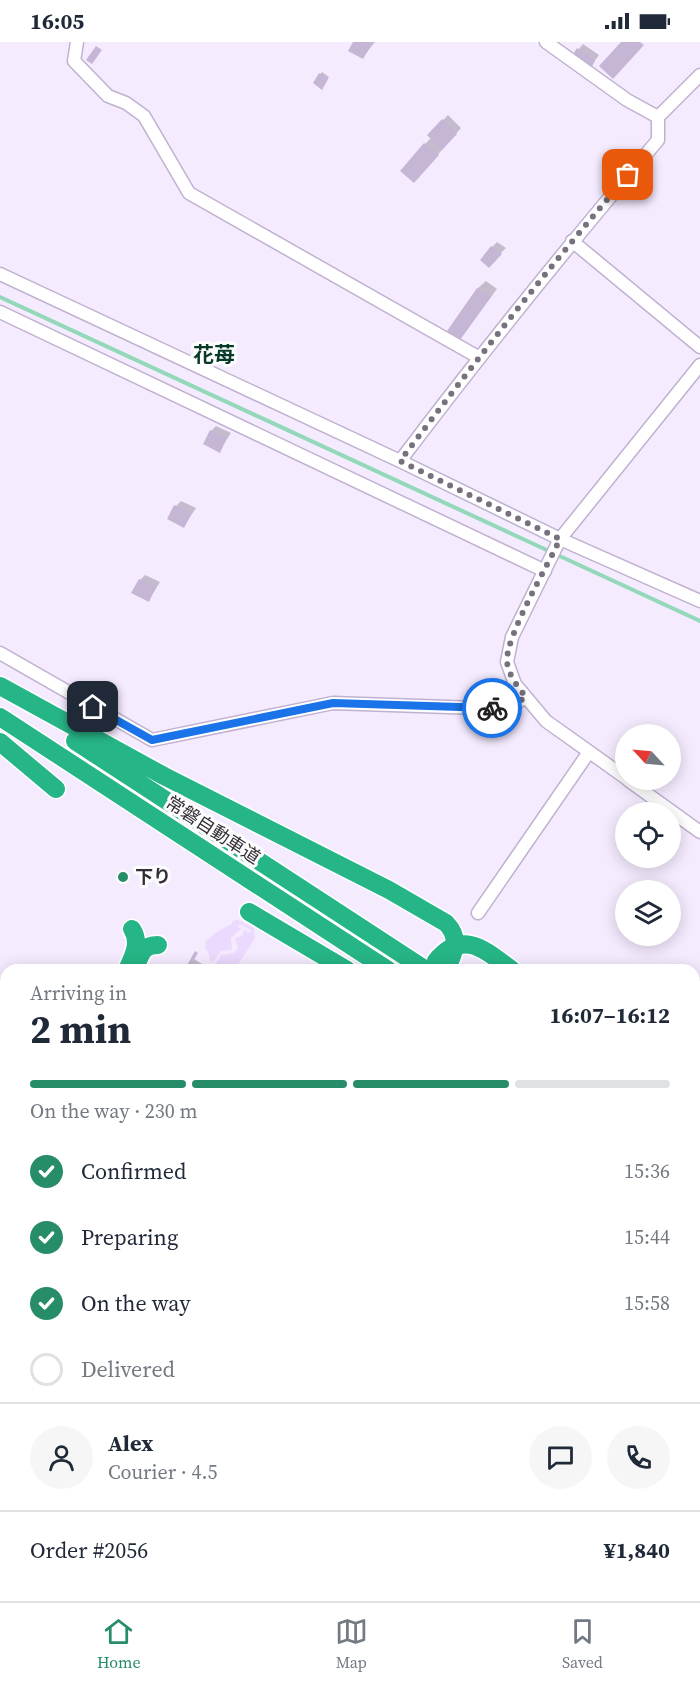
<!DOCTYPE html>
<html lang="en">
<head>
<meta charset="utf-8">
<style>
	:root { --surface:#fff; --page:#f6f6f7; --text:#1f2937; --muted:#747a83; --line:#e0e1e3; --accent:#278d69 }
	body { margin:0; font-family:"Source Serif 4","Noto Sans JP",serif; background:var(--page); color:var(--text); height:100vh; display:flex; flex-direction:column; font-size:22px; white-space:nowrap }
	* { box-sizing:border-box; margin:0 }
	p { font-size:20px; color:var(--muted) }
	.icon { flex:none; width:33px; height:33px; fill:none; stroke:currentColor; stroke-width:2; stroke-linecap:round; stroke-linejoin:round }
	.map { position:relative; flex:1; overflow:hidden }
	.sheet { position:absolute; left:0px; top:922px; width:700px; height:638px; display:flex; flex-direction:column; background:var(--surface); border-radius:18px 18px 0 0; box-shadow:0 3px 15px #0003 }
	.sheet>* { flex:none }
	.needle { width:39px; rotate:296deg }
	.buttons { position:absolute; left:615px; top:682px; display:grid; gap:12px }
	.buttons a { display:grid; place-items:center; width:66px; height:66px; border-radius:50%; background:var(--surface); box-shadow:0 3px 15px #0003; font-size:30px }
	.pin { position:absolute; display:grid; place-items:center; width:51px; height:51px; color:#fff; margin:-26px; border-radius:12px; box-shadow:0 3px 9px #0006 }
	.courier { position:absolute; display:grid; place-items:center; width:60px; height:60px; margin:-30px; border:4px solid #1a73e8; border-radius:50%; background:#fff; color:#222; box-shadow:0 2px 8px #0007 }
	.summary em { font-style:normal; font-weight:700 }
	.summary div { display:flex; flex-direction:column-reverse }
	.summary { display:flex; align-items:center; justify-content:space-between; height:102px; padding:0 30px }
	h1 { font-size:39px; font-weight:700; line-height:45px }
	.bar { display:grid; grid-template-columns:repeat(4,1fr); gap:9px 6px; align-content:center; height:72px; padding:0 30px }
	.bar i { height:8px; border-radius:4px; background:var(--line) }
	.bar .selected { background:var(--accent) }
	.bar p { grid-column:span 4 }
	.line { display:flex; align-items:center; gap:15px; padding:0 30px; border-top:2px solid var(--line) }
	.line div { flex:1 }
	.round { display:grid; place-items:center; flex:none; width:63px; height:63px; border-radius:32px; background:var(--page) }
	ol { padding:0 30px; list-style:none }
	li { display:flex; align-items:center; gap:18px; height:66px }
	li p { margin-inline-start:auto }
	li .icon { padding:6px; border-radius:50%; background:var(--accent); color:#fff; stroke-width:4 }
	li:last-child { color:var(--muted) }
	li i { width:33px; height:33px; border:3px solid var(--line); border-radius:50% }
	.status { display:flex; justify-content:space-between; align-items:center; height:42px; padding:0 30px; background:var(--surface); direction:ltr }
	.status svg { height:16px; fill:currentColor }
	.tab-bar { display:flex; justify-content:space-around; align-items:center; height:84px; border-top:2px solid var(--line); background:var(--surface); font-size:16px; color:var(--muted) }
	.tab-bar a { display:grid; justify-items:center; gap:3px }
	.tab-bar .selected { color:var(--accent) }
	.map>svg:first-child { display:block }
</style>
</head>
<body>
<div class="status"><b>16:05</b><svg viewBox="0 0 49 12"><path d="M0 12V9h3v3zM5 12V6h3v6zM10 12V3h3v9zM15 12V0h3v12zM26 1h20v11H26zM47 4h2v5h-2z"/></svg></div>
<div class="map">
<svg width="700" height="1559" viewBox="0 0 700 1559">
	<rect width="100%" height="100%" fill="#f5ebff"/>
	<path fill="#ebd9fe" d="M 238,878 L 254,886 L 255,896 L 239,921 L 225,926 L 216,922 L 221,913 L 234,911 L 238,906 L 235,896 L 242,894 L 244,888 L 249,891 L 251,888 L 240,882 L 238,885 L 241,887 L 231,896 L 232,908 L 221,909 L 213,920 L 210,918 L 208,909 L 206,908 L 205,900 L 217,890 L 232,882 L 232,879 Z"/>
	<path fill="#0003" d="M 354,0 L 375,0 L 363,15 Z
		M 583,2 L 599,13 L 591,24 L 574,13 Z
		M 322,30 L 329,35 L 324,44 L 320,32 Z
		M 448,73 L 461,86 L 422,131 L 425,102 L 432,95 L 429,93 Z
		M 497,200 L 506,206 L 488,224 L 492,205 Z
		M 486,239 L 497,247 L 460,296 L 449,288 L 478,246 Z
		M 216,384 L 231,391 L 219,409 L 211,389 Z
		M 181,459 L 196,466 L 184,484 L 176,464 Z
		M 145,533 L 160,540 L 149,558 L 140,538 Z
		M 199,909 L 194,917 L 212,928 L 192,928 L 188,924 Z
		M 1,1356 L 6,1358 L 6,1389 L 0,1387 Z"/>
	<g fill="none" stroke-linecap="round" stroke-linejoin="round">
		<path stroke="#92d8b9" stroke-width="4" d="M 0,255 L 700,579"/>
	</g>
	<path fill="#c6b6d6" d="M 353,0 L 373,0 L 363,17 L 348,9 Z
		M 621,0 L 640,0 L 644,3 L 613,37 L 599,24 Z
		M 96,4 L 102,8 L 92,22 L 86,18 Z
		M 577,6 L 595,19 L 591,26 L 572,14 Z
		M 319,31 L 328,37 L 322,48 L 313,41 Z
		M 442,77 L 457,92 L 442,108 L 427,93 Z
		M 424,101 L 439,113 L 414,141 L 400,129 Z
		M 491,204 L 502,212 L 489,226 L 480,218 Z
		M 477,246 L 491,255 L 460,298 L 447,289 Z
		M 210,388 L 227,396 L 220,411 L 203,402 Z
		M 174,463 L 192,471 L 184,486 L 167,477 Z
		M 139,537 L 156,545 L 149,560 L 131,551 Z
		M 195,909 L 198,911 L 193,919 L 207,928 L 192,928 L 186,925 Z
		M 0,1362 L 6,1365 L 6,1392 L 0,1388 Z
		M 6,1450 L 6,1477 L 0,1474 L 0,1464 Z
		M 3,1510 L 6,1511 L 6,1537 L 0,1534 L 0,1516 Z"/>
	<g fill="none" stroke-linecap="round" stroke-linejoin="round">
		<g stroke="#c0b1d0" stroke-width="15">
			<path id="minor" d="M 77,0 L 74,19 L 108,54 L 126,61 L 144,74 L 189,151 L 478,315
				M 546,0 L 627,58 L 658,75 L 700,33
				M 572,199 L 700,305
				M 0,232 L 400,419 L 560,497 L 700,559
				M 0,270 L 545,529
				M 400,419 C 483,309 569,203 658,98 L 658,75
				M 0,611 L 152,698 L 333,661 L 506,667 L 526,655
				M 626,736 L 546,679 L 515,642 L 507,620 L 512,595 L 560,497 L 700,323
				M 628,738 L 700,790
				M 478,871 L 589,710
				M 694,1042 L 700,1034
				M 694,1201 L 700,1205
				M 694,1545 L 700,1537
				M 176,1559 L 179,1554
				M 341,1559 L 344,1554
				M 685,1559 L 688,1554"/>
		</g>
		<g stroke="#fff" stroke-width="18">
			<path id="major" d="M 0,1214 L 6,1218
				M 561,1554 L 568,1559"/>
		</g>
		<g stroke="#fff" stroke-width="21">
			<path id="highway" d="M 0,644 L 164,734 L 389,848 L 446,881 C 460,895 455,910 447,926
				M 0,675 L 388,928
				M 75,699 L 426,928
				M 0,700 L 56,747
				M 249,870 L 347,928
				M 436,919 C 463,886 486,909 512,928
				M 137,922 C 141,911 144,903 158,903
				M 127,928 C 133,914 141,901 132,887
				M 694,1085 L 700,1090
				M 694,1112 L 700,1116
				M 694,1137 L 700,1141"/>
		</g>
		<use href="#minor" stroke="#fff" stroke-width="12"/>
		<use href="#major" stroke="#7dd3b6" stroke-width="15"/>
		<use href="#highway" stroke="#26b586" stroke-width="18"/>
	</g>
	<g fill="none" stroke-linecap="round" stroke-linejoin="round">
		<path stroke="#77707e" stroke-width="6" stroke-dasharray="0 10.8" d="M 492,666 L 507,667 L 526,655 C 518,645 508,633 507,619 C 506,594 548,523 560,497 L 400,419 C 474,321 549,225 628,133"/>
		<path stroke="#1a73e8" stroke-width="8" d="M 93,665 L 152,698 L 333,661 L 492,666"/>
	</g>
	<circle fill="#278d69" stroke="#fdfdfd" stroke-width="2" cx="123" cy="835" r="6"/>
	<g text-anchor="middle" stroke-width="6" stroke-linejoin="round" paint-order="stroke">
		<g font-size="18" fill="#332d39" stroke="#fdfdfd">
			<text transform="translate(213 788) rotate(33)" y="6">常磐自動車道</text>
		</g>
		<g font-size="18" font-weight="bold" fill="#332d39" stroke="#fdfdfd" text-anchor="start">
			<text x="135" y="841">下り</text>
		</g>
		<g font-size="21" font-weight="bold" fill="#083a29" stroke="#fdfdfd">
			<text x="214" y="320">花苺</text>
		</g>
	</g>
</svg>
<div class="buttons">
<a><svg class="needle" viewBox="-14 -14 28 28"><path d="M0-13l5 13h-10z" fill="#e53935"/><path d="M0 13l5-13h-10z" fill="#747a83"/></svg></a>
<a><svg class="icon" aria-label="locate" viewBox="0 0 24 24"><circle cx="12" cy="12" r="6"/><path d="M12 2v4M12 18v4M2 12h4M18 12h4"/></svg></a>
<a><svg class="icon" aria-label="layers" viewBox="0 0 24 24"><path d="M12 4l9 5-9 5-9-5zM3 14l9 5 9-5"/></svg></a>
</div>
<div class="pin" style="left:628px;top:133px;background:#ea580c"><svg class="icon" aria-label="bag" viewBox="0 0 24 24"><path d="M5 8h14l-1 12H6zM9 8a3 3 0 0 1 6 0"/></svg></div>
<div class="pin" style="left:93px;top:665px;background:#1f2937"><svg class="icon" aria-label="home" viewBox="0 0 24 24"><path d="M3 11l9-7 9 7M6 9v11h12V9"/></svg></div>
<div class="courier" style="left:492px;top:666px"><svg class="icon" aria-label="bike" viewBox="0 0 24 24"><circle cx="6" cy="16" r="4"/><circle cx="18" cy="16" r="4"/><path d="M6 16l4-8h5l3 8M10 8l3 8H6M13 5h3"/></svg></div>
<section class="sheet">
<div class="summary"><div><h1>2 min</h1><p>Arriving in</p></div><em>16:07–16:12</em></div>
<div class="bar"><i class="selected"></i><i class="selected"></i><i class="selected"></i><i></i><p>On the way · 230 m</p></div>
<ol>
<li><svg class="icon" aria-label="check" viewBox="0 0 24 24"><path d="M5 12l5 5 9-10"/></svg>Confirmed<p>15:36</p></li>
<li><svg class="icon" aria-label="check" viewBox="0 0 24 24"><path d="M5 12l5 5 9-10"/></svg>Preparing<p>15:44</p></li>
<li><svg class="icon" aria-label="check" viewBox="0 0 24 24"><path d="M5 12l5 5 9-10"/></svg>On the way<p>15:58</p></li>
<li><i></i>Delivered</li>
</ol>
<div class="line" style="height:108px"><a class="round"><svg class="icon" aria-label="person" viewBox="0 0 24 24"><circle cx="12" cy="8" r="4"/><path d="M4 21q1-7 8-7t8 7"/></svg></a><div><b>Alex</b><p>Courier · 4.5</p></div><a class="round"><svg class="icon" aria-label="chat" viewBox="0 0 24 24"><path d="M4 5h16v11H9l-5 4z"/></svg></a><a class="round"><svg class="icon" aria-label="phone" viewBox="0 0 24 24"><path d="M5 4h4l2 5-3 2q2 4 5 5l2-3 5 2v4C11 20 4 13 5 4z"/></svg></a></div>
<div class="line" style="height:78px"><div>Order #2056</div><b>¥1,840</b></div>
</section>
</div>
<nav class="tab-bar">
<a class="selected"><svg class="icon" aria-label="home" viewBox="0 0 24 24"><path d="M3 11l9-7 9 7M6 9v11h12V9"/></svg>Home</a>
<a><svg class="icon" aria-label="map" viewBox="0 0 24 24"><path d="M3 6l6-2 6 2 6-2v14l-6 2-6-2-6 2zM9 4v14M15 6v14"/></svg>Map</a>
<a><svg class="icon" aria-label="saved" viewBox="0 0 24 24"><path d="M7 4h10v16l-5-4-5 4z"/></svg>Saved</a>
</nav>
</body>
</html>
